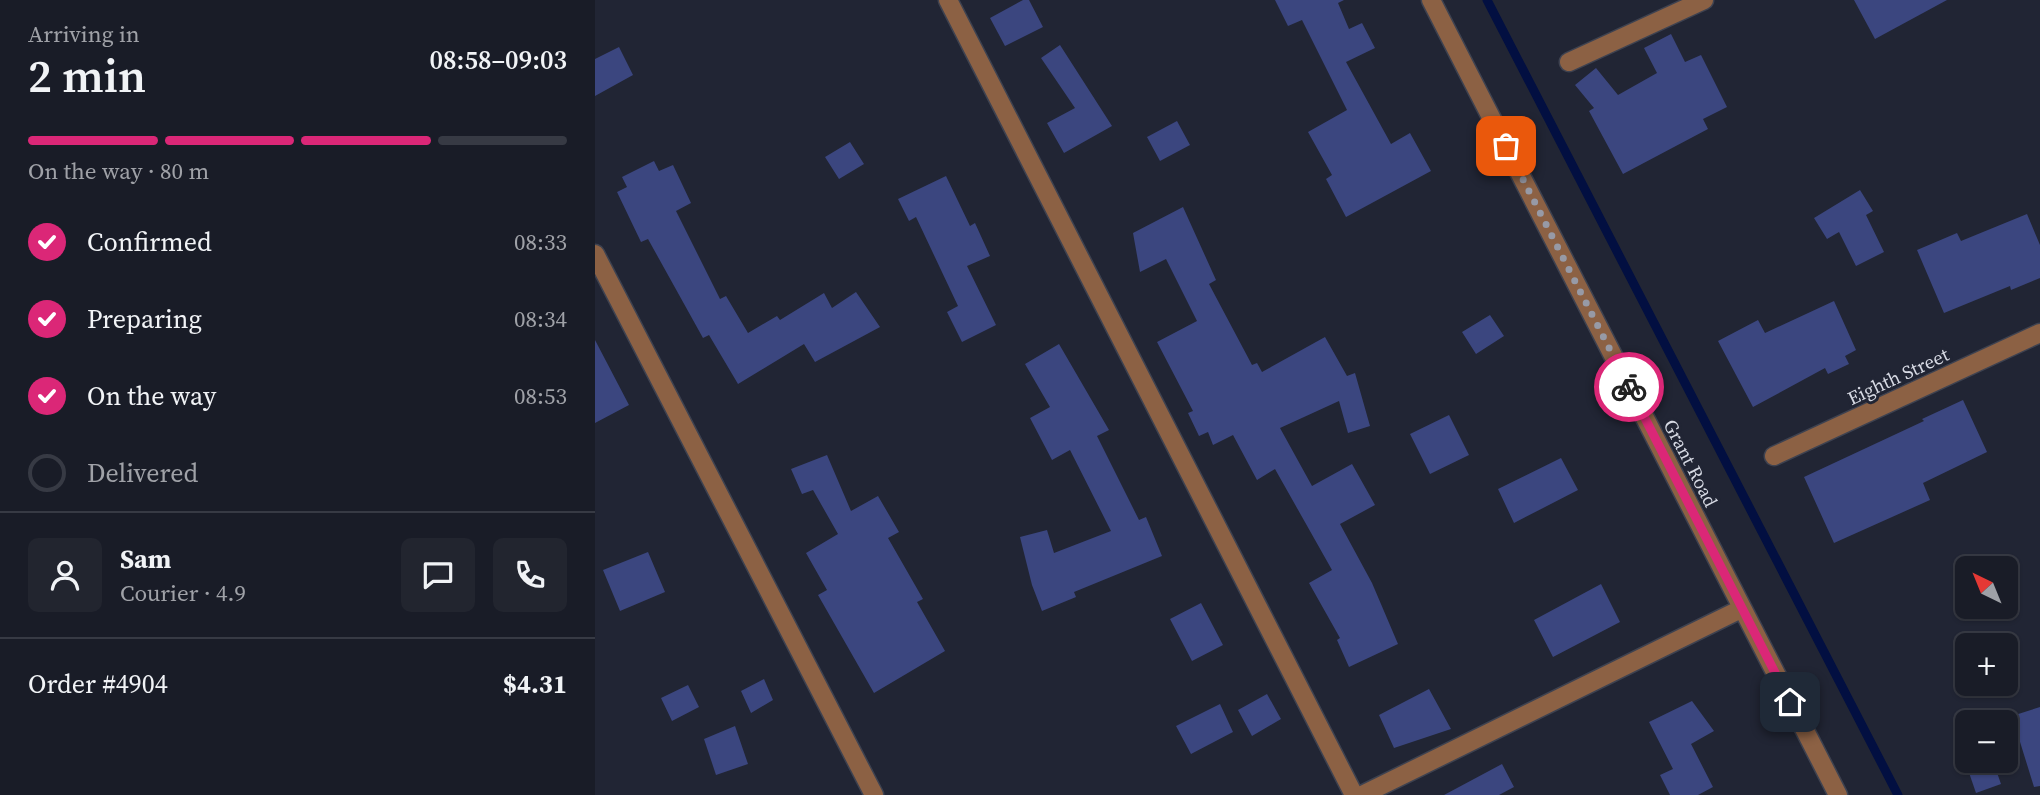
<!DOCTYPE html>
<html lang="en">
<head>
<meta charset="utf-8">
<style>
	:root { --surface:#191c27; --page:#22252f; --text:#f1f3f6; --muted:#9fa1a7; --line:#373a44; --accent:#db2777 }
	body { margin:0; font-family:"Source Serif 4",serif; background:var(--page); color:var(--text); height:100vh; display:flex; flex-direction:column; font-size:26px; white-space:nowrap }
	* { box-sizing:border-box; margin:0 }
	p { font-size:23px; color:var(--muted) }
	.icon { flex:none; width:38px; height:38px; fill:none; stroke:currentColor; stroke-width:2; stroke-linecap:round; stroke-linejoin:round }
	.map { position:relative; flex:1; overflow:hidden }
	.panel { display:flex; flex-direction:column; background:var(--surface); width:595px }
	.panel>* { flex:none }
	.needle { width:46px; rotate:317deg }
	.buttons { position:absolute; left:1360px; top:556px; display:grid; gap:14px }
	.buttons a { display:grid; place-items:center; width:63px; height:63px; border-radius:10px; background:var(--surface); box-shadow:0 2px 5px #0004,0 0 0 2px var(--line); font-size:35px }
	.pin { position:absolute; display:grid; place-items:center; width:60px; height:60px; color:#fff; margin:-30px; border-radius:14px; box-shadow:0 4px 10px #0006 }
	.courier { position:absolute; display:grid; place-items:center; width:70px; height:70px; margin:-35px; border:5px solid #db2777; border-radius:50%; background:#fff; color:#222; box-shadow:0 2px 9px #0007 }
	.summary em { font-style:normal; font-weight:600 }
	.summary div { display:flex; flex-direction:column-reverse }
	.summary { display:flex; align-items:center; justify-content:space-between; height:119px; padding:0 28px }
	h1 { font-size:46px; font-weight:600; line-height:52px }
	.bar { display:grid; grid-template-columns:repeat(4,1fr); gap:10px 7px; align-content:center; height:84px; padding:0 28px }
	.bar i { height:9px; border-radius:5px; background:var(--line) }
	.bar .current { background:var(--accent) }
	.bar p { grid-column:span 4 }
	.line { display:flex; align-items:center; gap:18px; padding:0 28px; border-top:2px solid var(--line) }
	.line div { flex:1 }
	.round { display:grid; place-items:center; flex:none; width:74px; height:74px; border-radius:10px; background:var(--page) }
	ol { padding:0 28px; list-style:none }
	li { display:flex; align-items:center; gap:21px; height:77px }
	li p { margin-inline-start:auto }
	li .icon { padding:7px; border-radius:50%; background:var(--accent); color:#fff; stroke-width:4 }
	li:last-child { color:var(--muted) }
	li i { width:38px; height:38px; border:4px solid var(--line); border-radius:50% }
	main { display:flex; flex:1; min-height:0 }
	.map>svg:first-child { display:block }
</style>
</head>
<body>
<main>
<section class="panel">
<div class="summary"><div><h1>2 min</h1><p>Arriving in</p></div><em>08:58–09:03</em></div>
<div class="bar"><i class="current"></i><i class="current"></i><i class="current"></i><i></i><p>On the way · 80 m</p></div>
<ol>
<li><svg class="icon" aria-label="check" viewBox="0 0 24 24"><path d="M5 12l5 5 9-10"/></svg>Confirmed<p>08:33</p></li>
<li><svg class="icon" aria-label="check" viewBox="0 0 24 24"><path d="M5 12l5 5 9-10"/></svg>Preparing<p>08:34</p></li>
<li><svg class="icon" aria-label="check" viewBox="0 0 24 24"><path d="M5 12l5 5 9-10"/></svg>On the way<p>08:53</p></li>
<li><i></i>Delivered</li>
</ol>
<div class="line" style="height:126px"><a class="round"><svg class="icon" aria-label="person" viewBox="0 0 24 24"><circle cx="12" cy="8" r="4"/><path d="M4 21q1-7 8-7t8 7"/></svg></a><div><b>Sam</b><p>Courier · 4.9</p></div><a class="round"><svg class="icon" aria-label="chat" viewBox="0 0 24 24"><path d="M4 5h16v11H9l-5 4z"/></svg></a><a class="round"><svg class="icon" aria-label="phone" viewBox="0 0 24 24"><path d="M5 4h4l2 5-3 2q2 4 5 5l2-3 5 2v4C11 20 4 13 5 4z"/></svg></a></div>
<div class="line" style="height:91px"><div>Order #4904</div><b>$4.31</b></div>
</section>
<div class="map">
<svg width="1445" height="795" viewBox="0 0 1445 795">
	<rect width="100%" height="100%" fill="#212534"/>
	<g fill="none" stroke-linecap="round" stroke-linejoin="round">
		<path stroke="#020f41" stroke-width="9" d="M 892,0 L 1303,795"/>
	</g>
	<path fill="#3b467f" d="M 428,0 L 434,0 L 448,27 L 410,46 L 395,18 Z
		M 680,0 L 749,0 L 743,3 L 754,29 L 767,23 L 780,48 L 751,62 L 796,144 L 815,133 L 836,171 L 751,217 L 731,179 L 737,175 L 713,132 L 752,110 L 707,20 L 693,26 Z
		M 1259,0 L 1352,0 L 1280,39 Z
		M 1076,34 L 1090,62 L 1106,55 L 1132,107 L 1108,119 L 1113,129 L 1028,174 L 994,111 L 999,108 L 980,85 L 1001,68 L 1023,95 L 1062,73 L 1049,48 Z
		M 465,45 L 517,126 L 469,153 L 452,123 L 480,108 L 446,58 Z
		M 24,47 L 38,75 L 0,96 L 0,59 Z
		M 582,121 L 595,145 L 565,161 L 552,137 Z
		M 255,142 L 269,164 L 244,179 L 230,157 Z
		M 59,161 L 64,171 L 78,165 L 96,203 L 81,211 L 125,299 L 131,296 L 153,333 L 182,316 L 185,320 L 229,293 L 237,308 L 261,292 L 285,327 L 220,362 L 209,344 L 143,384 L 114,335 L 108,338 L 53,239 L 46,242 L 22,192 L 32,187 L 27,177 Z
		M 351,176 L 375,226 L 380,223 L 395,256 L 372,266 L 401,325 L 367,342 L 352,312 L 363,306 L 321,217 L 314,221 L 303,199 Z
		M 1265,190 L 1278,211 L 1271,215 L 1289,252 L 1261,266 L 1244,232 L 1232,239 L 1219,218 Z
		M 588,207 L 621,280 L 614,284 L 657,365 L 662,363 L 667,372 L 730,337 L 752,376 L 760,373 L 775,426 L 753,433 L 744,401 L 685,428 L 717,486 L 757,464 L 780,505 L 745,524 L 777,583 L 803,644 L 754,667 L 742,640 L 745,638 L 714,583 L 737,570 L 680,469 L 662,480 L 638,435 L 618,445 L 613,432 L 604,436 L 593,413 L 598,411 L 562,342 L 602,321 L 571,259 L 545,272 L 538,233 Z
		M 1432,214 L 1445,245 L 1445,278 L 1416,290 L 1415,286 L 1349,313 L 1322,250 L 1362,233 L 1366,241 Z
		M 1239,301 L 1261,350 L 1250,356 L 1254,364 L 1233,374 L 1230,368 L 1158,407 L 1123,341 L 1163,320 L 1170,333 Z
		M 895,315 L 909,336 L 881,354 L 867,332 Z
		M 0,340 L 34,405 L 0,423 Z
		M 464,344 L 514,430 L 502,436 L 544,520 L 551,517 L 567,556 L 479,592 L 481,597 L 447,611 L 437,585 L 425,537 L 452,530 L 459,553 L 516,531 L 475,450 L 457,460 L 435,418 L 455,407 L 430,364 Z
		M 1368,400 L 1392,452 L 1328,483 L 1335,500 L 1239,543 L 1209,477 L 1329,421 L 1327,419 Z
		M 854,415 L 874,455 L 835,474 L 815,434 Z
		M 232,455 L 256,511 L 283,496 L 304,532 L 293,538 L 328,599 L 322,602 L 350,651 L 279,693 L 223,595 L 232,590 L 211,553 L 243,534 L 218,490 L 207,494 L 196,469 Z
		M 966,458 L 983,490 L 919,523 L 903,489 Z
		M 53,552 L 70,592 L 25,611 L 8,570 Z
		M 1006,584 L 1025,622 L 958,657 L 939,620 Z
		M 606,603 L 628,645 L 597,661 L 575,619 Z
		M 169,679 L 178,700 L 156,713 L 146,691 Z
		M 93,685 L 104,707 L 77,721 L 66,698 Z
		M 834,689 L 856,729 L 799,748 L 784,715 Z
		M 672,694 L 686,719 L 657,736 L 643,710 Z
		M 1097,701 L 1119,731 L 1096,744 L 1118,787 L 1103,795 L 1075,795 L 1065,775 L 1078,769 L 1054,722 Z
		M 625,704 L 638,732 L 596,754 L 581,726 Z
		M 1445,707 L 1445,786 L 1439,787 L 1417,716 Z
		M 140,726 L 153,764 L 121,775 L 109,739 Z
		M 1370,761 L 1398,761 L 1406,784 L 1381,793 Z
		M 907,764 L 919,787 L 904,795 L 849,795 Z"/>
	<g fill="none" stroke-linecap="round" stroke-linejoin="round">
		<g stroke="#3e4250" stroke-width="21">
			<path id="minor" d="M 353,0 L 759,795
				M 836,0 L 1243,795
				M 974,62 L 1109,0
				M 0,254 L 279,795
				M 1179,456 L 1445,333
				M 767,795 L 1146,609"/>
		</g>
		<use href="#minor" stroke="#8c6144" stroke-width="18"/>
	</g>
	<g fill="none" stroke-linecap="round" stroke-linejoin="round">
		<path stroke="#979aa6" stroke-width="7" stroke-dasharray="0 12.6" d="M 911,146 L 1034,387"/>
		<path stroke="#db2777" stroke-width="9" d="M 1034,387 L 1195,702"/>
	</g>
	<g text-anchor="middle" stroke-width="6" stroke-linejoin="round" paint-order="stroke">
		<g font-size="19" fill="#d6d9e3" stroke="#212534">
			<text transform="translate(1303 376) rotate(-25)" y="7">Eighth Street</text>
			<text transform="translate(1096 463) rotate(63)" y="7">Grant Road</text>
		</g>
	</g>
</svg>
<div class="buttons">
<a><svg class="needle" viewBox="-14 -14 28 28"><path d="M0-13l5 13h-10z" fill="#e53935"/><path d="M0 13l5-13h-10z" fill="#9fa1a7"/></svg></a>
<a>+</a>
<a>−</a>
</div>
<div class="pin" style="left:911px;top:146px;background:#ea580c"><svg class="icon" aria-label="bag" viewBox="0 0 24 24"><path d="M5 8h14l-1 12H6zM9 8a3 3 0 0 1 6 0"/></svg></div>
<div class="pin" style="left:1195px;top:702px;background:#1f2937"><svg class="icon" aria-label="home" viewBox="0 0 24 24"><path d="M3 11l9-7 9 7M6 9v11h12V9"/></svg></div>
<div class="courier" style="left:1034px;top:387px"><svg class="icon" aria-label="bike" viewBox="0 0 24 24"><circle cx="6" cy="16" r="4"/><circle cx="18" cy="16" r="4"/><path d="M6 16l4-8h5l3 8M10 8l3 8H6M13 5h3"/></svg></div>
</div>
</main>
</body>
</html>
